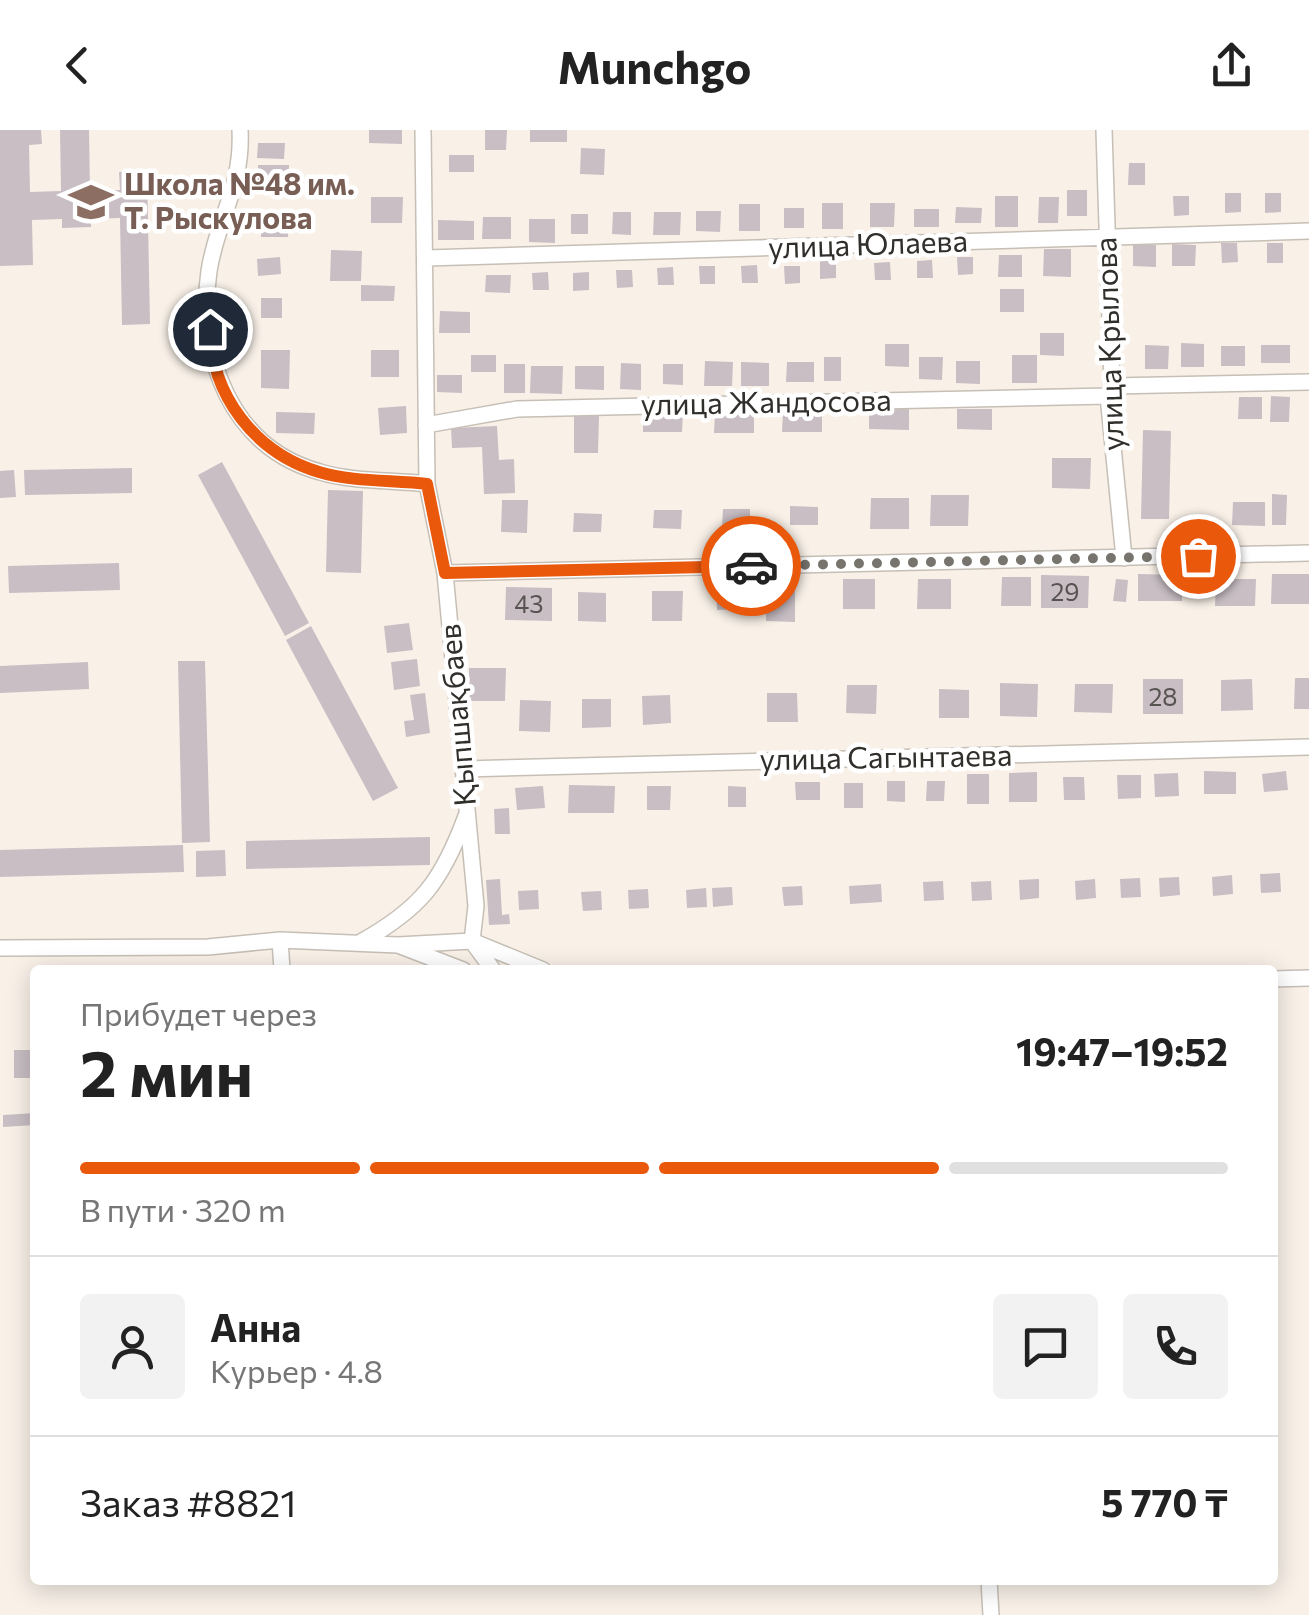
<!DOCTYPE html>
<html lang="ru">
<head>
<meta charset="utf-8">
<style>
	:root { --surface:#fff; --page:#f2f2f2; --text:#222; --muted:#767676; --line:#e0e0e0; --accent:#ea580c }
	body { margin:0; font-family:Commissioner,sans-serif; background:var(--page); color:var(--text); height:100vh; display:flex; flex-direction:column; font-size:38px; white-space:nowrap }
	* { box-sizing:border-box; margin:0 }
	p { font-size:32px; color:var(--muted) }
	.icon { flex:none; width:55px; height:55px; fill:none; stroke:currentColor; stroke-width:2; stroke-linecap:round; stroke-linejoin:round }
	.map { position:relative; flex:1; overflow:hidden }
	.side { position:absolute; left:30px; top:835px; width:1248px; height:620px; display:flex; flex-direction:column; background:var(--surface); border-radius:10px; box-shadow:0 5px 25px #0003 }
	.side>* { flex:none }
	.pin { position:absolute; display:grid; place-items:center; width:85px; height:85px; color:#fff; margin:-42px; border:5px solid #fff; border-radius:50%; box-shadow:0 2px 10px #0007 }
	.courier { position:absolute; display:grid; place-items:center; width:100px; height:100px; margin:-50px; border:8px solid #ea580c; border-radius:50%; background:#fff; color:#222; box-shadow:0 2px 12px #0007 }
	.overview em { font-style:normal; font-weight:700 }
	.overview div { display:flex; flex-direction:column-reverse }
	.overview { display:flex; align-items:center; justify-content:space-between; height:170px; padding:0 50px }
	h1 { font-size:65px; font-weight:700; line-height:75px }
	.bar { display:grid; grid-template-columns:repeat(4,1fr); gap:15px 10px; align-content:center; height:120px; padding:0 50px }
	.bar i { height:12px; border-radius:8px; background:var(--line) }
	.bar .active { background:var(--accent) }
	.bar p { grid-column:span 4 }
	.line { display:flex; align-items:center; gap:25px; padding:0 50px; border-top:2px solid var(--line) }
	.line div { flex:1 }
	.round { display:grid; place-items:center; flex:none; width:105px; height:105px; border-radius:10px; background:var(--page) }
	header { display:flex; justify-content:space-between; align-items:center; height:130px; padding:0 50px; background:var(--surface); font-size:45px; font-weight:700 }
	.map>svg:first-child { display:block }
</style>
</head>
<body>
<header><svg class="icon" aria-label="back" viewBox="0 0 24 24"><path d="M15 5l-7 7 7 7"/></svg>Munchgo<svg class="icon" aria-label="share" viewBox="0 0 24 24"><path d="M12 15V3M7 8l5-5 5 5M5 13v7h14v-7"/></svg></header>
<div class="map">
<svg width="1309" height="1485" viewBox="0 0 1309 1485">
	<rect width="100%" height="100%" fill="#f9f1e8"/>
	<path fill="#c8bec4" d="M 0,0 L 41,0 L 42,14 L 29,15 L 30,62 L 61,61 L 60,0 L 89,0 L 90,61 L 120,60 L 119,42 L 147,41 L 150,194 L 122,195 L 120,88 L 91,89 L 91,97 L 62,98 L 62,89 L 32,90 L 33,135 L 0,136 Z
		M 369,0 L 402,0 L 402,14 L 369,13 Z
		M 485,0 L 507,0 L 506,20 L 485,20 Z
		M 530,0 L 567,0 L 567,12 L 530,12 Z
		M 258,13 L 285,13 L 284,29 L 257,28 Z
		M 581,18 L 605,19 L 604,45 L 580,44 Z
		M 449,25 L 474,25 L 474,42 L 449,42 Z
		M 1129,33 L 1145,33 L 1145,55 L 1128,55 Z
		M 258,35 L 289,35 L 288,57 L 258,57 Z
		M 1067,60 L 1087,60 L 1087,86 L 1067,86 Z
		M 1225,63 L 1241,63 L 1241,82 L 1225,83 Z
		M 1265,63 L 1281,63 L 1281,82 L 1265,83 Z
		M 995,66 L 1018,66 L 1018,97 L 995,97 Z
		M 1173,66 L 1189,66 L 1189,85 L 1174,86 Z
		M 371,67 L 403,67 L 402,93 L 371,93 Z
		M 1039,67 L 1059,67 L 1058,93 L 1038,93 Z
		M 822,73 L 843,73 L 843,99 L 822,99 Z
		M 870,73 L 895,73 L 894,97 L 870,97 Z
		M 739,74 L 760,74 L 760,101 L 739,101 Z
		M 956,77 L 982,78 L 981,93 L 955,93 Z
		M 784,78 L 804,78 L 804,98 L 784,98 Z
		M 914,79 L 939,79 L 939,97 L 914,97 Z
		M 696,81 L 721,81 L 720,102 L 696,101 Z
		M 613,82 L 631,82 L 631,105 L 612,104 Z
		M 654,82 L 681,82 L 680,105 L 653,105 Z
		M 261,84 L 289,85 L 288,107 L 261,107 Z
		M 571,84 L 588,84 L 588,104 L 571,104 Z
		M 483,87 L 511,87 L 511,109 L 482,109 Z
		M 529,89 L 555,89 L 555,113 L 529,112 Z
		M 438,90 L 474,91 L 474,110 L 438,110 Z
		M 1221,113 L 1237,113 L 1238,132 L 1222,133 Z
		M 1267,113 L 1283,113 L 1283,133 L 1267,133 Z
		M 1133,114 L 1156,115 L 1156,137 L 1133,136 Z
		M 1172,114 L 1196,115 L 1195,136 L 1172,136 Z
		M 1044,119 L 1071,119 L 1071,147 L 1043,146 Z
		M 331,120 L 362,121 L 361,151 L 330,151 Z
		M 999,125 L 1022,125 L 1022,147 L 998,147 Z
		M 280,127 L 281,144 L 258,146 L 257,129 Z
		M 957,127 L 973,127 L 973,144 L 958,145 Z
		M 932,130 L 933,148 L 917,148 L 917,131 Z
		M 820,131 L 836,131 L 836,148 L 820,149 Z
		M 890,132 L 891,150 L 875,150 L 874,133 Z
		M 757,135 L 758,153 L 742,153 L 741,136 Z
		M 699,136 L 715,136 L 715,154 L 700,154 Z
		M 784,136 L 800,136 L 800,153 L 785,154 Z
		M 673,137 L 674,155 L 658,155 L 657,138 Z
		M 616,140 L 632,140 L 633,157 L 617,158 Z
		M 548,142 L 549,160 L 533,160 L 532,143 Z
		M 589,142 L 589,160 L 573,161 L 573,143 Z
		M 486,145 L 511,145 L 510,163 L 485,162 Z
		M 361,155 L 395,156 L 394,171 L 361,171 Z
		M 1000,159 L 1024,159 L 1024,182 L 1000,182 Z
		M 261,168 L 282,168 L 282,188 L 261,188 Z
		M 440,181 L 470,182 L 470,203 L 439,203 Z
		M 1040,203 L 1064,203 L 1064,226 L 1040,225 Z
		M 1181,213 L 1204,214 L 1204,237 L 1181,237 Z
		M 885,214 L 909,214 L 909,237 L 885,236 Z
		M 1145,215 L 1169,216 L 1168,239 L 1145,239 Z
		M 1261,215 L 1290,215 L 1290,233 L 1261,233 Z
		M 1221,216 L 1245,216 L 1245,236 L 1221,236 Z
		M 261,220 L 290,220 L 289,259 L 261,258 Z
		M 371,220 L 399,220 L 399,247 L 371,247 Z
		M 471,225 L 496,225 L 496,242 L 471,242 Z
		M 1012,225 L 1037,225 L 1037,253 L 1012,253 Z
		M 824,227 L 841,227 L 841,251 L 824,251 Z
		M 919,227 L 943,227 L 942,250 L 919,249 Z
		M 705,231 L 733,232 L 732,256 L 704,256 Z
		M 956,231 L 980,231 L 980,254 L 956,253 Z
		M 741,232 L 769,233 L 769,256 L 741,256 Z
		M 787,232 L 814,232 L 814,252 L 786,252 Z
		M 621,233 L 641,234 L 641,260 L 620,259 Z
		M 504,234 L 525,234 L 525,263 L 504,263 Z
		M 663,234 L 683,234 L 683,255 L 663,254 Z
		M 531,236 L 563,236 L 562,264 L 530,263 Z
		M 575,236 L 604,236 L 604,260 L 575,259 Z
		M 437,245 L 462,245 L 462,263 L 437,262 Z
		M 1271,266 L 1290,267 L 1289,292 L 1270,292 Z
		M 1239,267 L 1262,267 L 1262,289 L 1238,289 Z
		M 406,276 L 407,303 L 380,305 L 378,278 Z
		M 869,278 L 909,278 L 909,300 L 869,299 Z
		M 957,279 L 992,279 L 992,300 L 957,299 Z
		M 783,281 L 822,281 L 822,302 L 782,302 Z
		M 276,282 L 315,283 L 314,304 L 276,303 Z
		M 715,283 L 754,283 L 754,303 L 714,303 Z
		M 643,284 L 683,284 L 682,302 L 643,302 Z
		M 574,286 L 599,286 L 598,323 L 574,323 Z
		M 497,296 L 499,330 L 514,329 L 515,363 L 484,364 L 482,317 L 452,318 L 451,298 Z
		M 1143,300 L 1171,301 L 1169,389 L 1141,389 Z
		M 1052,328 L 1091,328 L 1090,359 L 1052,358 Z
		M 222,332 L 309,493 L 285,506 L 198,345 Z
		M 132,338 L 132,363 L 25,365 L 24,340 Z
		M 14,340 L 16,367 L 0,368 L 0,341 Z
		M 328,360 L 363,361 L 361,443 L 326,442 Z
		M 1272,364 L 1287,365 L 1286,395 L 1272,395 Z
		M 931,365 L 969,365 L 968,396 L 930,396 Z
		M 871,368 L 909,368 L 909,399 L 870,399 Z
		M 502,370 L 528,370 L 527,403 L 501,402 Z
		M 1233,372 L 1265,372 L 1265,396 L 1232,395 Z
		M 790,376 L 818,377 L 818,395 L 790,395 Z
		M 723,379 L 750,379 L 750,397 L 722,397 Z
		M 654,380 L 682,380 L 681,399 L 653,398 Z
		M 574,383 L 602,384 L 601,402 L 573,402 Z
		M 119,433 L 120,460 L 9,463 L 8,436 Z
		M 1138,444 L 1182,445 L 1182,471 L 1138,471 Z
		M 1272,444 L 1309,444 L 1309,474 L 1271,474 Z
		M 1041,445 L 1089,446 L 1088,478 L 1041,478 Z
		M 1002,447 L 1031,447 L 1031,476 L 1001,476 Z
		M 843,449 L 875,449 L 875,479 L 843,479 Z
		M 918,449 L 951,449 L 951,479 L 917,479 Z
		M 1116,449 L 1128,450 L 1126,472 L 1113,471 Z
		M 1216,449 L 1256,449 L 1255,476 L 1215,476 Z
		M 752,450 L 753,478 L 717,480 L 716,452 Z
		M 767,455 L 795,455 L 795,492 L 766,491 Z
		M 506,457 L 552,458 L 552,491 L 505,490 Z
		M 652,461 L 683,461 L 682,491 L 652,491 Z
		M 578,462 L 606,463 L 606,492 L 578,491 Z
		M 409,493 L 413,520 L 387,523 L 384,496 Z
		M 311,496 L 398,658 L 373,671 L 286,510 Z
		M 417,529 L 420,556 L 394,560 L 391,532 Z
		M 178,531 L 205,531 L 210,712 L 182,713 Z
		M 88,532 L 89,559 L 0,563 L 0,536 Z
		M 469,538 L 506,538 L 505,571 L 469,571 Z
		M 1295,548 L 1309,548 L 1309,579 L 1294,579 Z
		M 1143,549 L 1183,549 L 1183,584 L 1143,584 Z
		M 1252,549 L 1253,580 L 1221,581 L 1221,550 Z
		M 1000,553 L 1038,554 L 1037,587 L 1000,586 Z
		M 1075,554 L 1113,554 L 1112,583 L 1074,582 Z
		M 847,555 L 877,555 L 876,584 L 846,583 Z
		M 939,559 L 969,560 L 969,588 L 939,588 Z
		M 425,563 L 430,603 L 406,607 L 404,591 L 414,590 L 410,565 Z
		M 767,563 L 797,563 L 798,592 L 767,592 Z
		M 670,565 L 671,593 L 643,595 L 642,566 Z
		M 582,569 L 611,569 L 611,597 L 582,598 Z
		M 520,570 L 551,571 L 550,602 L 519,601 Z
		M 1204,641 L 1236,642 L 1236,664 L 1204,664 Z
		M 1286,641 L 1288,660 L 1264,662 L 1262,644 Z
		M 1037,642 L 1037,672 L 1009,672 L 1009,643 Z
		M 1178,643 L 1179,666 L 1155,667 L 1154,644 Z
		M 967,644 L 989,644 L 989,674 L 967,674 Z
		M 1117,645 L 1141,645 L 1141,668 L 1118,669 Z
		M 1063,647 L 1084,647 L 1085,670 L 1064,670 Z
		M 887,651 L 905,651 L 905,672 L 887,671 Z
		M 927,651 L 945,651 L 944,671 L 926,671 Z
		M 795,652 L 820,652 L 820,670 L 796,670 Z
		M 844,653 L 863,653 L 863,678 L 844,678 Z
		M 569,655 L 615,656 L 614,683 L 568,683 Z
		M 543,656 L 545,678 L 517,680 L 515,658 Z
		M 647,656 L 671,656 L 670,680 L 647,680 Z
		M 728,656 L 746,657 L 746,677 L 728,677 Z
		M 509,678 L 510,704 L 495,704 L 494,679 Z
		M 430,707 L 430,735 L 246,739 L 246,711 Z
		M 183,715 L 184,742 L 0,747 L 0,720 Z
		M 225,720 L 226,746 L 196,747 L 196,721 Z
		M 1280,743 L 1281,762 L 1261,763 L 1260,744 Z
		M 1232,745 L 1233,764 L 1213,766 L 1212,747 Z
		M 1179,747 L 1180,765 L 1160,767 L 1159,748 Z
		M 1140,748 L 1141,767 L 1121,768 L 1120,749 Z
		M 500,749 L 502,785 L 509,784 L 510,794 L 489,795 L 486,750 Z
		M 1039,749 L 1039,768 L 1020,770 L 1019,750 Z
		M 1095,749 L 1096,768 L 1076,770 L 1075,751 Z
		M 943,751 L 944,770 L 924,771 L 923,752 Z
		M 991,751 L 992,770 L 972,771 L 971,752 Z
		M 881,754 L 882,772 L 850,774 L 849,756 Z
		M 802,756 L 803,775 L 784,776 L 782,757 Z
		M 732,757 L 733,775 L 713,777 L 712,758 Z
		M 706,758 L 707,777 L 687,778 L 686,760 Z
		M 648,759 L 649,778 L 629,779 L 628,760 Z
		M 538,760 L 539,779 L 519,780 L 518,761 Z
		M 601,761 L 602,780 L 583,781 L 581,762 Z
		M 14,920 L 35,920 L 35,948 L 14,948 Z
		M 35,983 L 35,995 L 3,997 L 3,985 Z"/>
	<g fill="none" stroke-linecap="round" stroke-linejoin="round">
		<g stroke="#c6bfb6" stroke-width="18">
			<path id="minor" d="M 240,0 C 243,57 217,89 209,141 C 197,226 231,318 320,342 C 353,352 393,350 427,354
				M 423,0 L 427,354 L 445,443 L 476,776 L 472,811
				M 1104,0 L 1112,256 L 1108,266 L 1124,428
				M 426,128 L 1309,101
				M 1112,256 L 1309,252
				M 426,295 L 517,279 L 1108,266
				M 445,443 L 1309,423
				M 464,639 L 1309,617
				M 280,810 L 282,840
				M 359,813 C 421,779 442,751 466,686
				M 474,814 L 493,840
				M 398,815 L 463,840
				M 0,818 L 208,817 L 280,810 L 398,815 L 472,811 L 543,840
				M 1272,849 L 1309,848
				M 989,1450 L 991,1485"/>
		</g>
		<use href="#minor" stroke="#fff" stroke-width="15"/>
	</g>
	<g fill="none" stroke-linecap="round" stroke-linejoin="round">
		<path stroke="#77736d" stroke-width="10" stroke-dasharray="0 18" d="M 751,436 L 1198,426"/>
		<path stroke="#ea580c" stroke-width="12" d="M 210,199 C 211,265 255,323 319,342 C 352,352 393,350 427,354 L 445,443 L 751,436"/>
	</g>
	<defs>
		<g id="school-bare" transform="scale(3.45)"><path d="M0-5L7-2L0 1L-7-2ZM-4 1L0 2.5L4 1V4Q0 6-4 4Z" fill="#8d6e63" stroke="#fff" stroke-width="2.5" paint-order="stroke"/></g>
	</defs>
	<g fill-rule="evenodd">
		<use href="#school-bare" x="91" y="72"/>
	</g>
	<g text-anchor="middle" stroke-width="9" stroke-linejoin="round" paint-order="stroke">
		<g font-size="25" fill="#575351">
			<text x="1065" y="471">29</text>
			<text x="529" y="483">43</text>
			<text x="1163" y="576">28</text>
		</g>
		<g font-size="30" font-weight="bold" fill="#785e54" stroke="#fff" text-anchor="start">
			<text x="124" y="65">Школа №48 им.<tspan x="124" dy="34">Т. Рыскулова</tspan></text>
		</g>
		<g font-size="30" fill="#312f2b" stroke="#fff">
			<text transform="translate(868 115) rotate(-2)" y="10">улица Юлаева</text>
			<text transform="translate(1110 214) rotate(-92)" y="10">улица Крылова</text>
			<text transform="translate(766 273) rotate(-1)" y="10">улица Жандосова</text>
			<text transform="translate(458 585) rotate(-95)" y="10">Қыпшақбаев</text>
			<text transform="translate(886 628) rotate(-1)" y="10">улица Сагынтаева</text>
		</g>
	</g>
</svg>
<div class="pin" style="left:1198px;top:426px;background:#ea580c"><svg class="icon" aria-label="bag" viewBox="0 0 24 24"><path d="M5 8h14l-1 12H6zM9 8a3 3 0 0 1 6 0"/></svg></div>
<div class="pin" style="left:210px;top:199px;background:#1f2937"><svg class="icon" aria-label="home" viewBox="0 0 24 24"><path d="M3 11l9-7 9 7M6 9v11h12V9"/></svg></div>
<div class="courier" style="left:751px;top:436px"><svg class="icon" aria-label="car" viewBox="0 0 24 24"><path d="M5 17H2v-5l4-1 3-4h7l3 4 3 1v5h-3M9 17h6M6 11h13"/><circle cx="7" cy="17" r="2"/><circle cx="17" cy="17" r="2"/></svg></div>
<section class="side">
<div class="overview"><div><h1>2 мин</h1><p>Прибудет через</p></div><em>19:47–19:52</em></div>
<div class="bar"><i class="active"></i><i class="active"></i><i class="active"></i><i></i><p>В пути · 320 m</p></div>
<div class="line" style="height:180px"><a class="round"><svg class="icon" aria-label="person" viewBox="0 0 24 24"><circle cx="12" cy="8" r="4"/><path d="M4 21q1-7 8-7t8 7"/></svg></a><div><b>Анна</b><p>Курьер · 4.8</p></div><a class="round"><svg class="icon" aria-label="chat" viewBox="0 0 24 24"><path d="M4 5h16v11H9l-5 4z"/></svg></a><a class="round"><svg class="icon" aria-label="phone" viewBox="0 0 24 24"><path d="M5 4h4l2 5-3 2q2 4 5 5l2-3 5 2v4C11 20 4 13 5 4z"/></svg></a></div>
<div class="line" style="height:130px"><div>Заказ #8821</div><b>5 770 ₸</b></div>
</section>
</div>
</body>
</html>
